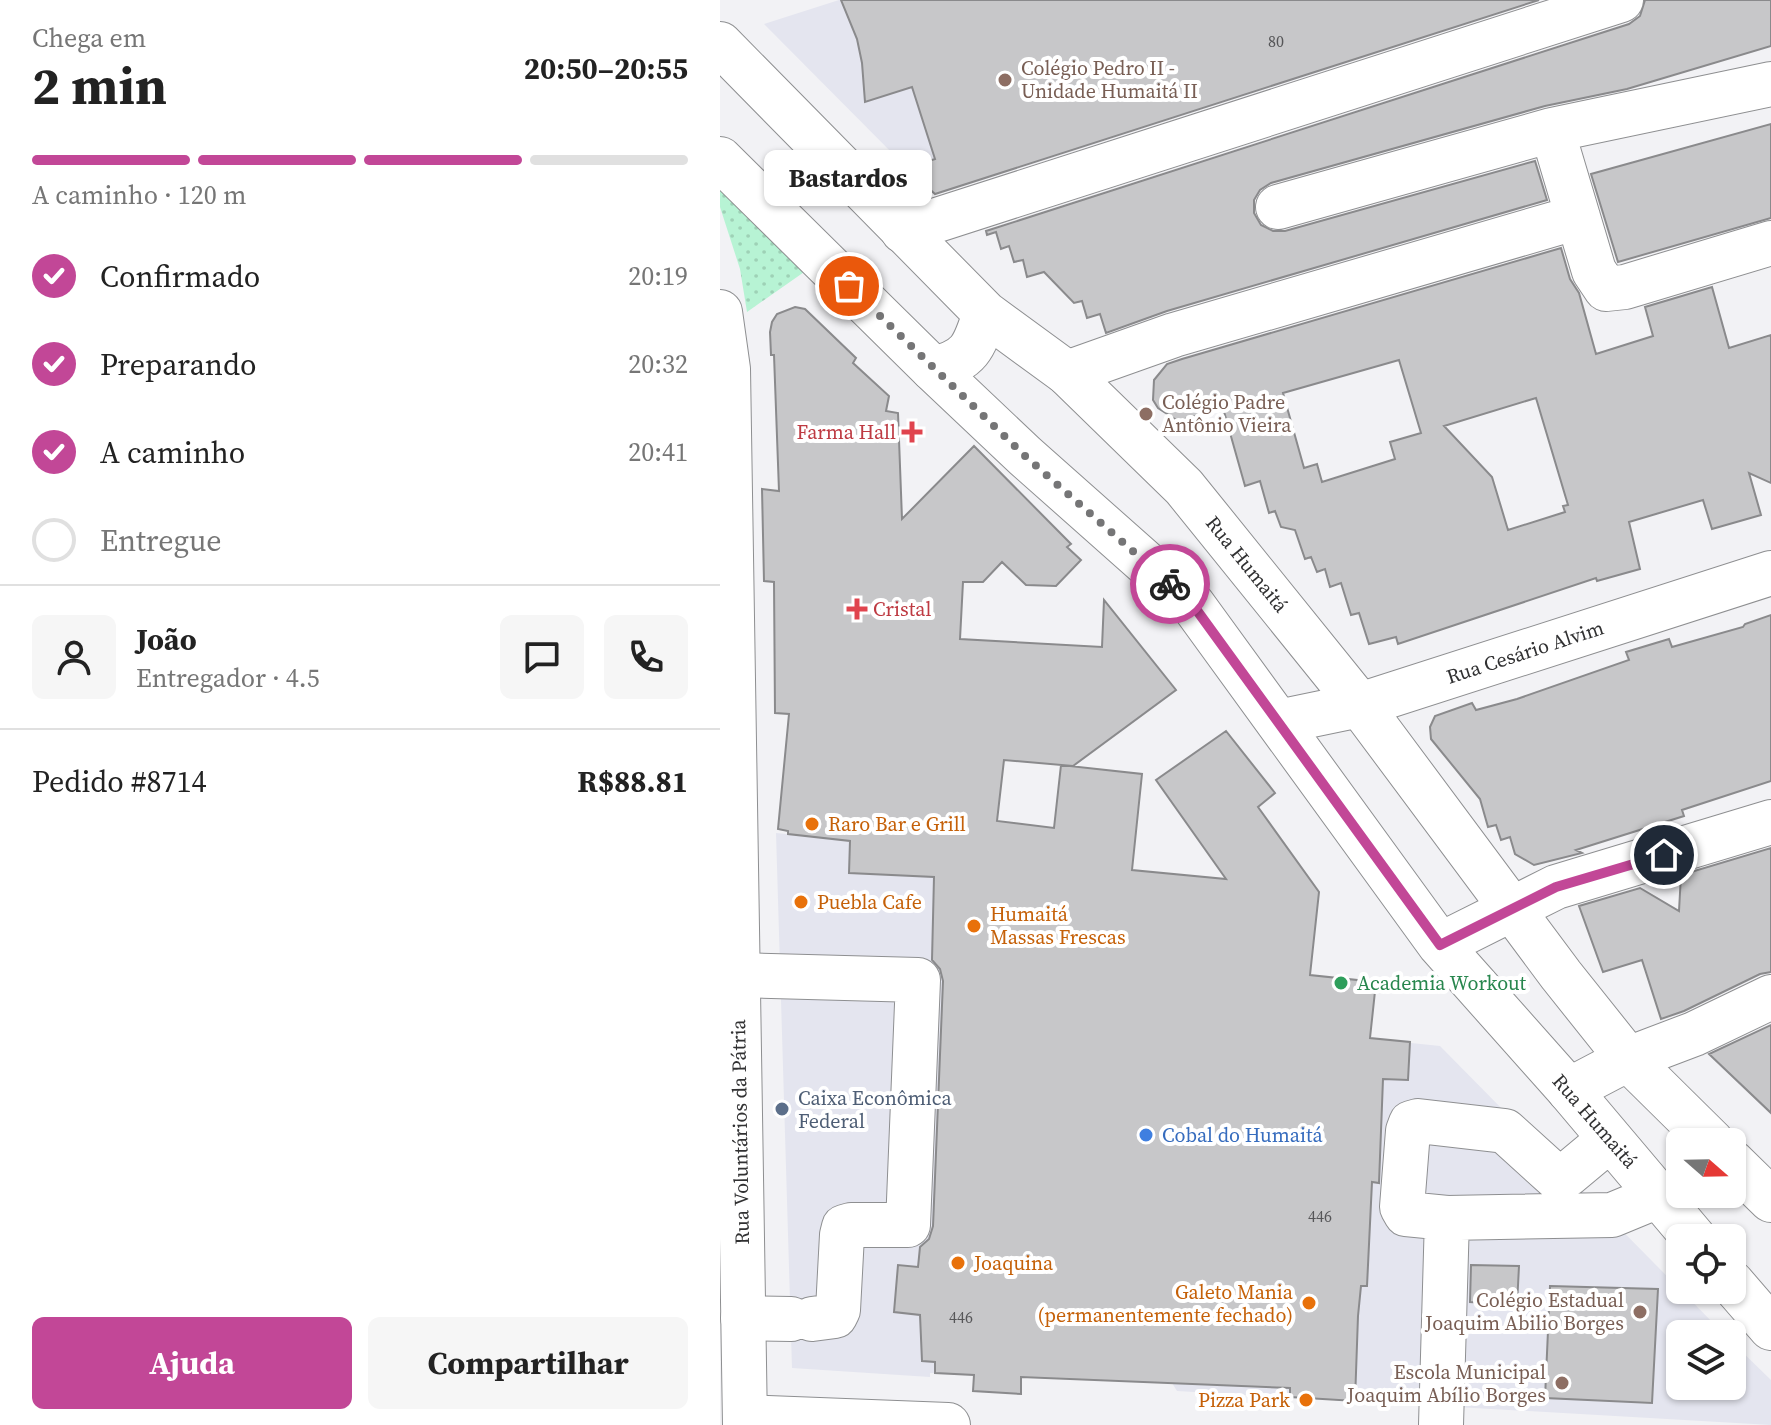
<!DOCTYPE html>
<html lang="pt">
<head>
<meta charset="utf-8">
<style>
	:root { --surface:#fff; --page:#f6f6f6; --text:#222; --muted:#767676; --line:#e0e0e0; --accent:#c24797 }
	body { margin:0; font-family:"Source Serif 4",serif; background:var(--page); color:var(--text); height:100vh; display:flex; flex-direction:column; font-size:30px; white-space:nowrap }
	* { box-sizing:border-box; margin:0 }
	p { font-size:26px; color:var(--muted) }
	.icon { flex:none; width:44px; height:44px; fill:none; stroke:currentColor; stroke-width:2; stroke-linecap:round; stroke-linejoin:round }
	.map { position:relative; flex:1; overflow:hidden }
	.drawer { display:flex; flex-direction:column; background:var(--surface); width:720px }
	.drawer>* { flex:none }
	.needle { width:52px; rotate:110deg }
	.tools { position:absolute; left:946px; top:1128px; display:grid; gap:16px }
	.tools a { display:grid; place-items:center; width:80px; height:80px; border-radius:12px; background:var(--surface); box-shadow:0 2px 6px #0004; font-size:40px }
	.pin { position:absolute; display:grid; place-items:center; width:68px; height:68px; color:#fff; margin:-34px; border:4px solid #fff; border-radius:50%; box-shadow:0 2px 8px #0007 }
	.courier { position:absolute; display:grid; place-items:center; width:80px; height:80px; margin:-40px; border:6px solid #c24797; border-radius:50%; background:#fff; color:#222; box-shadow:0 2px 10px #0007 }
	.bubble { position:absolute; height:56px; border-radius:12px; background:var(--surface); box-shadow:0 2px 6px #0004; font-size:26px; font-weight:700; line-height:56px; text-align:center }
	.headline em { font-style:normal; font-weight:700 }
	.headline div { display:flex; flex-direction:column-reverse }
	.headline { display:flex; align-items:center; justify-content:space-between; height:136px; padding:0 32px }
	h1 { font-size:52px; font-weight:700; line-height:60px }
	.bar { display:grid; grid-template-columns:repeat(4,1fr); gap:12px 8px; align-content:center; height:96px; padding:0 32px }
	.bar i { height:10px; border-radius:6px; background:var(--line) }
	.bar .active { background:var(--accent) }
	.bar p { grid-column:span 4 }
	.line { display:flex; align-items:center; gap:20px; padding:0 32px; border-top:2px solid var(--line) }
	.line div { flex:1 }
	.round { display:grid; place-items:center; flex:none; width:84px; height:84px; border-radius:12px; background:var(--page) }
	ol { padding:0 32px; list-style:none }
	li { display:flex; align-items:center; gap:24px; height:88px }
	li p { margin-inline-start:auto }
	li .icon { padding:8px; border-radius:50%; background:var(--accent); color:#fff; stroke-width:4 }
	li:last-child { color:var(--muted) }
	li i { width:44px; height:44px; border:4px solid var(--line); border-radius:50% }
	.cta { display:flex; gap:16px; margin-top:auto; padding:16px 32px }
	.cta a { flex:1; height:92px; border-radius:12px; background:var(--accent); color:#fff; font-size:32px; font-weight:700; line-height:92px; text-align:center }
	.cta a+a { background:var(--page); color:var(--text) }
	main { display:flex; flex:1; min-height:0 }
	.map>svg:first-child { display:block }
</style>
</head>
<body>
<main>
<section class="drawer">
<div class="headline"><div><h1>2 min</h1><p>Chega em</p></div><em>20:50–20:55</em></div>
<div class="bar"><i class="active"></i><i class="active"></i><i class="active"></i><i></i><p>A caminho · 120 m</p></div>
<ol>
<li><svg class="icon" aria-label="check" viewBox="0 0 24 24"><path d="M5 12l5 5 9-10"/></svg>Confirmado<p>20:19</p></li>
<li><svg class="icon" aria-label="check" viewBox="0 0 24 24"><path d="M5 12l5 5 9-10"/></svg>Preparando<p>20:32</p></li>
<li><svg class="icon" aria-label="check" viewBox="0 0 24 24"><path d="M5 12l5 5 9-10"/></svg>A caminho<p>20:41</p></li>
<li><i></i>Entregue</li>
</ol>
<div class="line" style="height:144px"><a class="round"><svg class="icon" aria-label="person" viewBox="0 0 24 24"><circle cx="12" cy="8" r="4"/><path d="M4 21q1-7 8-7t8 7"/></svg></a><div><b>João</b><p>Entregador · 4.5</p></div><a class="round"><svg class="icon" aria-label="chat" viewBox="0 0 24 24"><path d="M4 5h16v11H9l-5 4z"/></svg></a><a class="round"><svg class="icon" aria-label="phone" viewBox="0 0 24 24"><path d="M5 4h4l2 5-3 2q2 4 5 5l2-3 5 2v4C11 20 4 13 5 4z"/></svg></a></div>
<div class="line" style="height:104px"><div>Pedido #8714</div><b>R$88.81</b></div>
<div class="cta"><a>Ajuda</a><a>Compartilhar</a></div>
</section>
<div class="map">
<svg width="1051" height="1425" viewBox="0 0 1051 1425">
	<defs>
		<pattern id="park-dots" width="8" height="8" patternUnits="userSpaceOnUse" patternTransform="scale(2)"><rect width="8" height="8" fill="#b7f3d4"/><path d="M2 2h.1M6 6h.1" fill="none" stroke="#9ed1b6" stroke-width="1.8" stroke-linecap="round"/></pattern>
	</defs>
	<rect width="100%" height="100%" fill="#f2f2f5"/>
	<path fill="#e4e5ef" d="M 119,0 L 730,0 L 187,168 L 44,24 Z
		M 56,833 L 416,870 L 402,1013 L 720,1046 L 1004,1334 L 960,1334 L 960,1386 L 1012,1386 L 1012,1342 L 1051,1380 L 1051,1425 L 457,1391 L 452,1383 L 215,1373 L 210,1373 L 210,1377 L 72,1368 Z"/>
	<path fill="url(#park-dots)" d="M 0,184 L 87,270 L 27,312 L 20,269 L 0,207 Z"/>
	<path fill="#c7c7c9" stroke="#8a8a8c" stroke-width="2" fill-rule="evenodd" d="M 121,0 L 819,0 L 215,194 L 186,168 L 215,159 L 192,87 L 145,102 L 142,63 L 137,39 Z
		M 925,0 L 1051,0 L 1051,46 L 907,89 L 825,106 L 551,183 L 540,190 L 534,200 L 534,213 L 541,225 L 553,231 L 565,231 L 815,161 L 827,200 L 447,311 L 386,333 L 380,314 L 367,318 L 362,301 L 354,303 L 324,272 L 307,277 L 303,260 L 294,262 L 289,246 L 281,249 L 276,232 L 267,235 L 266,231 L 909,24 L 920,16 Z
		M 1051,124 L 1051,218 L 898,262 L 871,174 Z
		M 841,248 L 850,279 L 859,293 L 876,354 L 933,336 L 925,307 L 992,287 L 1009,348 L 1051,335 L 1051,483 L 1029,473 L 1041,515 L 992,529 L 983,500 L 909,522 L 920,569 L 877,581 L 876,578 L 678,644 L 676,637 L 649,644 L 639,613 L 631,615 L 621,583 L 610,587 L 605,569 L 597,572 L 591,557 L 585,559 L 575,530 L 561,527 L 555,511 L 549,513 L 540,481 L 525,486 L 503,408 L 458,421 L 438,408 L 433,400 L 434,380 L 447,364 L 462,359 ZM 679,360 L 701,433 L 670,442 L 675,459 L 602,482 L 597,464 L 584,468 L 563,393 ZM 816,398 L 848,505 L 843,506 L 845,512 L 788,530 L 772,477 L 724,426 Z
		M 75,307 L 85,309 L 136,358 L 133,363 L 169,396 L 166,411 L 178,413 L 182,519 L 254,446 L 351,544 L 347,547 L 361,560 L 336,586 L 306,585 L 282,562 L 263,582 L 243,582 L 240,639 L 382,647 L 384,600 L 456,690 L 353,766 L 284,760 L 277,821 L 334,828 L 341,765 L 422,774 L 412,870 L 506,879 L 436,780 L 506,731 L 555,793 L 538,807 L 599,892 L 590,975 L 656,982 L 650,1038 L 690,1042 L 688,1080 L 663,1079 L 659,1183 L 652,1182 L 647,1286 L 641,1286 L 638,1316 L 635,1401 L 570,1397 L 570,1388 L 301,1377 L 301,1394 L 253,1391 L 254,1375 L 215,1373 L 215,1362 L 202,1361 L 200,1315 L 174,1312 L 178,1265 L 198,1267 L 200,1247 L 209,1239 L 213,1226 L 223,981 L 220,969 L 212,960 L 214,877 L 129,873 L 130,841 L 68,834 L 68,831 L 58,829 L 69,714 L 55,713 L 54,582 L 44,581 L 42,489 L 59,491 L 54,355 L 51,355 L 50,332 L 52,322 L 57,314 Z
		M 1051,615 L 1051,781 L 962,810 L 964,816 L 856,850 L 862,853 L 814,865 L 795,854 L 790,837 L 781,840 L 776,825 L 768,827 L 760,799 L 711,739 L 710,727 L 715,716 L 752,703 L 756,710 L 797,699 L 909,660 L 906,652 L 949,639 L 952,647 L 1023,627 L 1025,624 Z
		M 1051,848 L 1051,972 L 1040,974 L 964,1011 L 941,1019 L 922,960 L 883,972 L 859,906 L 920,888 L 959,911 L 961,875 Z
		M 1051,1025 L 1051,1113 L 989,1054 Z
		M 751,1265 L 799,1266 L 797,1305 L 750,1302 Z
		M 830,1286 L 938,1289 L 932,1403 L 825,1398 Z"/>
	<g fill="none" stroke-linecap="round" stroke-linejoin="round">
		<g stroke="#8e8f91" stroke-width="46">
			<path id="minor" d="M 832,130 L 874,271 L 886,289 L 905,287 L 1051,243
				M 0,159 L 213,369 L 305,456 L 473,605 L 720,945 L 849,1090 L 974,1238
				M 558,207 L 832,130 L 1051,84
				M 183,231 L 901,0
				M 347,373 L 454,335 L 858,217
				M 558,722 L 640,705 L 1051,573
				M 720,945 L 836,887 L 1051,822
				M 18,975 L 198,980 L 188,1225 L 131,1225 L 124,1227 L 122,1235 L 118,1310 L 115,1316 L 92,1319
				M 908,1059 L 974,1034 L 1051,997
				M 890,1139 L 848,1174 L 838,1179 L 785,1131 L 698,1121 L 691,1123 L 688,1131 L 682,1207 L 686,1214 L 727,1218 L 892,1215 L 938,1196
				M 1012,1283 L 1051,1328
				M 23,1318 L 71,1319
				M 25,1417 L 228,1425
				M 721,1425 L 727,1218"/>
		</g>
		<g stroke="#8e8f91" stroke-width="46">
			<path id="major" d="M 0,44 L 265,313 L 347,373 L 464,487 L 640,705 L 841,975 L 908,1059 L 992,1142
				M 0,312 L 8,369 L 25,1425
				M 213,369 C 250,360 254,348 265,313
				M 849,1090 L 908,1059
				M 1012,1162 L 1051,1200"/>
		</g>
		<use href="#minor" stroke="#fff" stroke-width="44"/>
		<use href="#major" stroke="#fff" stroke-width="44"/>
	</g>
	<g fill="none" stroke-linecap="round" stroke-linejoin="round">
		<path stroke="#757576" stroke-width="8" stroke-dasharray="0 14.4" d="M 129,286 L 305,456 L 450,584"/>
		<path stroke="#c24797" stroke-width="10" d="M 450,584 L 473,605 L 720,945 L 836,887 L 944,855"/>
	</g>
	<g fill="#8d6e63" stroke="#fff" stroke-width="3">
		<circle cx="285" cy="80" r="8"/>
		<circle cx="426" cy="414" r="8"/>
		<circle cx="920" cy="1312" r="8"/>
		<circle cx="842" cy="1383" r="8"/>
	</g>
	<g fill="#e0444e" stroke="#fff" stroke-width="3">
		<path d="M188 420h8v8h8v8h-8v8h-8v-8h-8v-8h8z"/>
		<path d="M133 597h8v8h8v8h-8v8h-8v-8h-8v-8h8z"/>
	</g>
	<g fill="#e8710a" stroke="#fff" stroke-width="3">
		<circle cx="92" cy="824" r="8"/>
		<circle cx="81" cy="902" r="8"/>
		<circle cx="254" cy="926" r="8"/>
		<circle cx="238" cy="1263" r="8"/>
		<circle cx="589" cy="1303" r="8"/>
		<circle cx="586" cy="1400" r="8"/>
	</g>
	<circle fill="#2e9e5b" stroke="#fff" stroke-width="3" cx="621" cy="983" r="8"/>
	<circle fill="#5c6f8a" stroke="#fff" stroke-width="3" cx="62" cy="1109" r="8"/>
	<circle fill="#3f7fe0" stroke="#fff" stroke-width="3" cx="426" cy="1135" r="8"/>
	<g text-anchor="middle" stroke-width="8" stroke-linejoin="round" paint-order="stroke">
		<g font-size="16" fill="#565658">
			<text x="556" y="47">80</text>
			<text x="600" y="1222">446</text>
			<text x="241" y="1323">446</text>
		</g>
		<g font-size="20" fill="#785e54" stroke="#fff" text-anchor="start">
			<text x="301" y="75">Colégio Pedro II -<tspan x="301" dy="23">Unidade Humaitá II</tspan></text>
			<text x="442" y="409">Colégio Padre<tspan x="442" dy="23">Antônio Vieira</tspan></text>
			<text x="904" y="1307" text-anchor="end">Colégio Estadual<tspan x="904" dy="23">Joaquim Abilio Borges</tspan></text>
			<text x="826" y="1379" text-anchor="end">Escola Municipal<tspan x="826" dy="23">Joaquim Abílio Borges</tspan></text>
		</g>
		<g font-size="20" fill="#be3a42" stroke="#fff" text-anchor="end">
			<text x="176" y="439">Farma Hall</text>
			<text x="153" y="616" text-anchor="start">Cristal</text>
		</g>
		<g font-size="20" fill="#313132" stroke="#fff">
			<text transform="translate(527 564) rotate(51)" y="7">Rua Humaitá</text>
			<text transform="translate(805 652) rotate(-18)" y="7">Rua Cesário Alvim</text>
			<text transform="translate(875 1121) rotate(49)" y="7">Rua Humaitá</text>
			<text transform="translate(20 1132) rotate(-91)" y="7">Rua Voluntários da Pátria</text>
		</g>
		<g font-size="20" fill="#c56008" stroke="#fff" text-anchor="start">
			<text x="108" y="831">Raro Bar e Grill</text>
			<text x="97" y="909">Puebla Cafe</text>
			<text x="270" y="921">Humaitá<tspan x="270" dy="23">Massas Frescas</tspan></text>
			<text x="254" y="1270">Joaquina</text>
			<text x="573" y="1299" text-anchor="end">Galeto Mania<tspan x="573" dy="23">(permanentemente fechado)</tspan></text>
			<text x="570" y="1407" text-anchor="end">Pizza Park</text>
		</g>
		<g font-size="20" fill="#27864d" stroke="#fff" text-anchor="start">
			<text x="637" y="990">Academia Workout</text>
		</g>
		<g font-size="20" fill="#4e5e75" stroke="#fff" text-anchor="start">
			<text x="78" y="1105">Caixa Econômica<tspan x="78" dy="23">Federal</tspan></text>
		</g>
		<g font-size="20" fill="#366cbe" stroke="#fff" text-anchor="start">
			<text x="442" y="1142">Cobal do Humaitá</text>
		</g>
	</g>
</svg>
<div class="tools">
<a><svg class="needle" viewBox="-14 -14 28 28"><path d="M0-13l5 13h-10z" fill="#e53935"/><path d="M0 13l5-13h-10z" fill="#767676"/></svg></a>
<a><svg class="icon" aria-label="locate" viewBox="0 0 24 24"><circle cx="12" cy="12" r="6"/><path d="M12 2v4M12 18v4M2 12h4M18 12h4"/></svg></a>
<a><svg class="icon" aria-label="layers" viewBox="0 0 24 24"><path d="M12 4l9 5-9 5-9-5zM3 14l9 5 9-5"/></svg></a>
</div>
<div class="pin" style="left:129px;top:286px;background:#ea580c"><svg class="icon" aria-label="bag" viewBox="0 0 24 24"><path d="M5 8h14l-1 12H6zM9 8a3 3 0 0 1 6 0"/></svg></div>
<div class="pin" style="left:944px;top:855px;background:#1f2937"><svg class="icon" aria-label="home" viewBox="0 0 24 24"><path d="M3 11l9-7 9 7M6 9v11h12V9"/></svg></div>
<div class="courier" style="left:450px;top:584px"><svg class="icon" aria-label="bike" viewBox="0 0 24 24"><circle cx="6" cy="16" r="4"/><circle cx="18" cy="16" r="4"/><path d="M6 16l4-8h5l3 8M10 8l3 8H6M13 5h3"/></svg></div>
<div class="bubble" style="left:44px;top:150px;width:168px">Bastardos</div>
</div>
</main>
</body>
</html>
